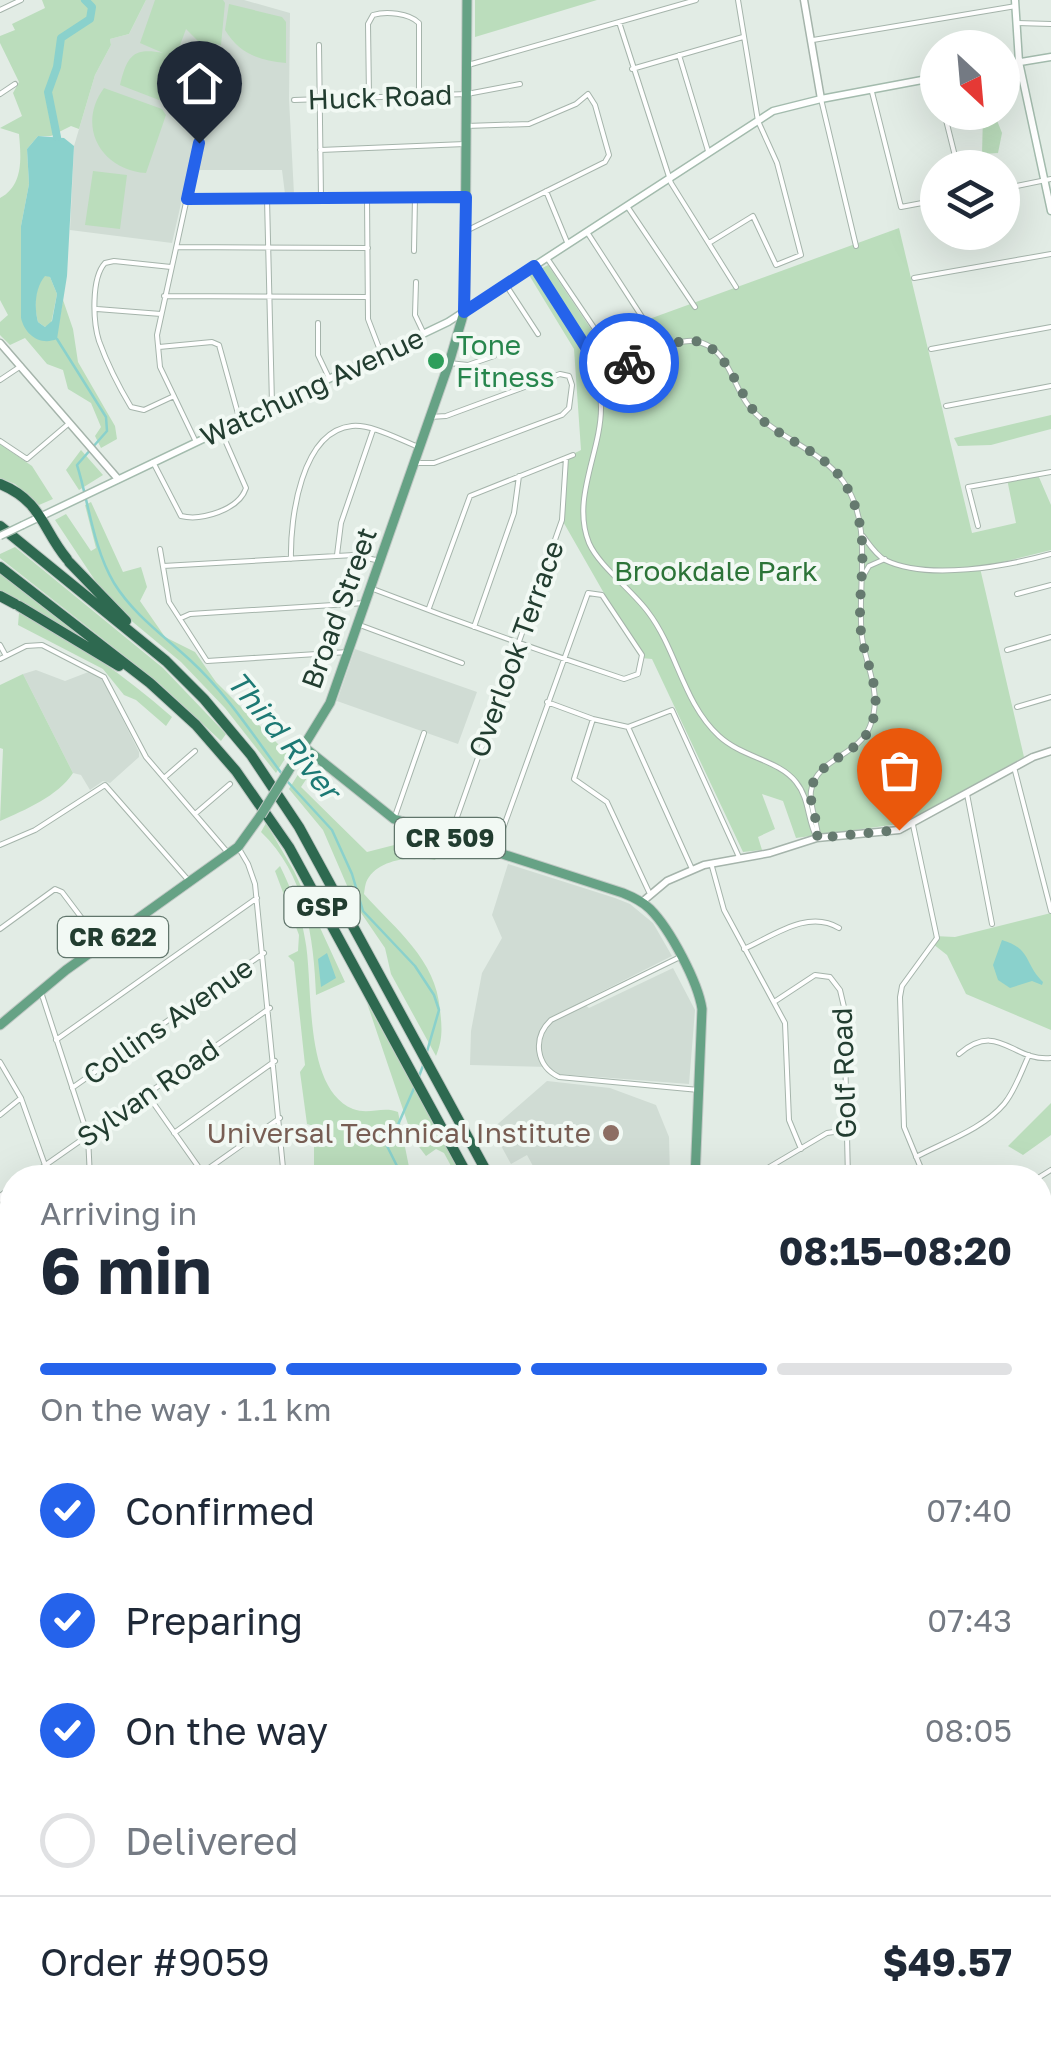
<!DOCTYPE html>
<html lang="en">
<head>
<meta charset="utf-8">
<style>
	:root { --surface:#fff; --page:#f6f6f7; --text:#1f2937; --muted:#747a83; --line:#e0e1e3; --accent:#2563eb }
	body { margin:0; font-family:"Golos Text",sans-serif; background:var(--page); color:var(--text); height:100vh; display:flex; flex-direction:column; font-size:38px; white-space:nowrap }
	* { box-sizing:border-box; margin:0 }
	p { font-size:32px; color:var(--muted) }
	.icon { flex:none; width:55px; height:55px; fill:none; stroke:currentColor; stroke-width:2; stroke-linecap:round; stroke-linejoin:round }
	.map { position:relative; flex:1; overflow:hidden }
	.drawer { position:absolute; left:0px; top:1165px; width:1052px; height:880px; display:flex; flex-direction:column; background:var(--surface); border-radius:40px 40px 0 0; box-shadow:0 10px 40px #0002 }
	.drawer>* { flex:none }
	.needle { width:65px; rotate:154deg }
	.buttons { position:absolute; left:920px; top:30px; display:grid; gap:20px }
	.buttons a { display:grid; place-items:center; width:100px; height:100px; border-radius:50%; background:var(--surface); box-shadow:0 10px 40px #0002; font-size:50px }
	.pin { position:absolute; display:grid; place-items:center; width:85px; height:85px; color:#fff; margin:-102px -42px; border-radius:50% 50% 50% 0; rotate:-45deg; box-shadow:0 0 10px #0007 }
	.pin .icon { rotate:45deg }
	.courier { position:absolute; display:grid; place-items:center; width:100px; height:100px; margin:-50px; border:8px solid #2563eb; border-radius:50%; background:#fff; color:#222; box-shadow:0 2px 12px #0007 }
	.headline em { font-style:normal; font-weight:700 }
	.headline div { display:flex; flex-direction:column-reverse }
	.headline { display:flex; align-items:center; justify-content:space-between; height:170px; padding:0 40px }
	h1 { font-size:65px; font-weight:700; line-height:75px }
	.bar { display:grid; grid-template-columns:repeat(4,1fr); gap:15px 10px; align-content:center; height:120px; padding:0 40px }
	.bar i { height:12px; border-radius:8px; background:var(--line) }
	.bar .on { background:var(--accent) }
	.bar p { grid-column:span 4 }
	.line { display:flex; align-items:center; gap:25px; padding:0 40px; border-top:2px solid var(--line) }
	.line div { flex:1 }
	ol { padding:0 40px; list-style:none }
	li { display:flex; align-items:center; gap:30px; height:110px }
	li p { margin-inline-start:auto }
	li .icon { padding:10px; border-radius:50%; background:var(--accent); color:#fff; stroke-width:4 }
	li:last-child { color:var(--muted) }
	li i { width:55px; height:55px; border:5px solid var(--line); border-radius:50% }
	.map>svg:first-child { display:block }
</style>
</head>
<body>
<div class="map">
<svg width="1051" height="2045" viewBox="0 0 1051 2045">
	<rect width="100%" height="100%" fill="#e2ece5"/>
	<path fill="#d0dcd4" d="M 146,0 L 244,0 L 290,13 L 289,99 L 294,194 L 285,194 L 282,170 L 197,170 L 187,177 L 172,243 L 70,230 L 74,146 L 95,75 L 111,45 L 110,39 L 129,34 Z
		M 355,649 L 477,692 L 458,744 L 337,701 Z
		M 36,670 L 65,681 L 91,671 L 101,676 L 139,752 L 139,757 L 110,783 L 103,781 L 90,790 L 81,775 L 73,773 L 23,674 Z
		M 508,864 L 615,898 L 630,904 L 653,923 L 672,956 L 581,1002 L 589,1008 L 673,968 L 695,1010 L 689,1084 L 559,1074 L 549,1067 L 470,1065 L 471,1031 L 482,973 L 502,938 L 492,915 Z
		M 547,1081 L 610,1088 L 656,1105 L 669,1137 L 670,1177 L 539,1177 L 527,1155 L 511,1164 L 492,1129 Z"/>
	<path fill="#bbddbc" d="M 42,0 L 146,0 L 129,34 L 110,39 L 111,45 L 95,75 L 79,129 L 71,126 L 51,136 L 38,136 L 27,149 L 29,184 L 21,226 L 21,318 L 56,339 L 63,300 L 73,329 L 78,362 L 115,426 L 117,439 L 101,448 L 95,436 L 101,427 L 91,403 L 68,389 L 63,370 L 47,364 L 25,338 L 10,345 L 0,335 L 0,322 L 8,315 L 0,300 L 0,198 C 24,185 21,157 19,134 L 0,128 L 22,116 L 13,93 L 19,82 L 0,43 L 0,36 L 15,30 L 12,24 L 45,8 Z
		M 155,0 L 223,0 L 225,3 L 221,45 L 199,42 L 186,29 L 176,56 L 173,56 L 178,59 L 166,96 L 159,100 L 120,85 C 127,56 133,47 163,53 L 140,43 Z
		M 475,0 L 597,0 L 475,37 Z
		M 229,4 L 282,17 L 286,22 L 286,63 C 258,60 240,54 225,30 Z
		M 104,88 L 162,109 L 166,115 L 146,173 C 101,170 76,126 104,88 Z
		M 988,112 L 994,113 L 1002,133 L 998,153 L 982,154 L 983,116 Z
		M 93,171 L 127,175 L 120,229 L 85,225 Z
		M 899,228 L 972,533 L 1016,523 L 1007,479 L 1038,475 L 1051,505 L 1051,550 L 980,568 L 1024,757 L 906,823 L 796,838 L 783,801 L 762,794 L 775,829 L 758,837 L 762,850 L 743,852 L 652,659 L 641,658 L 561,518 L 569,456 L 581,450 L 574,349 L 529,275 L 548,265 L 597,338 Z
		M 45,275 L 50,277 L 57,294 L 51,324 L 45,327 L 38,322 C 34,307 34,287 45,275 Z
		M 1051,415 L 1051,429 L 991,445 L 958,446 L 954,438 Z
		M 0,444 L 32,466 L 53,499 L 39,505 L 15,484 L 0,478 Z
		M 81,450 L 103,475 L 79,490 L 66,470 Z
		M 91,502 L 123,572 L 141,567 L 147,587 L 140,601 L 165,637 L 195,652 L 216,682 L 288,754 L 276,773 L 225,708 L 181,662 L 110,603 L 55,520 L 66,514 L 91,551 L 96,548 L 85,505 Z
		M 15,547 L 163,668 L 226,734 L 221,741 L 160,684 L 0,558 L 0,554 Z
		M 0,574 L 86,639 L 0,593 Z
		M 19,613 C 76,641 124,675 172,717 L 166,726 L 136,700 L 124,695 L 103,669 L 18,625 Z
		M 23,674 L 73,773 C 58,796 25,810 0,821 L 3,749 L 0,748 L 0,685 Z
		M 302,768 L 309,775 L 301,787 L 367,852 L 406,842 L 444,846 L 435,860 C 416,856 382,858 369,877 C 365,882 365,888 364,894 C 396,930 436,959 440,1010 C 442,1027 443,1039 436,1056 L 391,974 L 385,948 L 355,904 L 323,830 L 289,789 Z
		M 266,823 L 294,871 L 345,982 L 316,995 C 314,938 305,873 261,832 Z
		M 280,866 C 291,888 301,914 305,939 C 314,983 302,1088 353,1109 C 369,1115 383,1106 398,1112 L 411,1177 L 314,1177 L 314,1126 L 307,1124 L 300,1072 L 305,1065 L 294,962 L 288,956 L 298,951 L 299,935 L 275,871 Z
		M 1051,913 L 1051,1030 L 966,994 L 947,955 L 933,944 L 934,936 L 955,937 Z
		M 367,1003 L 463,1177 L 457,1177 L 444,1153 L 436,1149 L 426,1156 L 413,1139 Z
		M 1051,1103 L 1051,1135 L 1023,1155 L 1008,1146 Z
		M 1051,1295 L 1051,1403 L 1040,1405 L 1040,1299 Z
		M 12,1459 L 12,1598 L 0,1572 L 0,1467 Z
		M 0,1647 L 12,1649 L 12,1708 L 0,1703 Z
		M 644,2033 L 716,2033 L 717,2045 L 650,2045 L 643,2041 Z"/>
	<path fill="#8ad1cc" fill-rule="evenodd" d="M 38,136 L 64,138 L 74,146 L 67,276 L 57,339 C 40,346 25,335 21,318 L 21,226 L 29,184 L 27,149 ZM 45,276 L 50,277 L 57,294 L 52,321 L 45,327 L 38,322 C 34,307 35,288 45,276 Z
		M 1002,940 C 1032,949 1024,964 1043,982 L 1042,985 L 1032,981 L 1010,988 L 998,980 L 993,965 Z
		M 327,953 L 336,978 L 321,987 L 318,959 Z"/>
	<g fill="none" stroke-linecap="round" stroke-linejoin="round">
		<path stroke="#8ad1cc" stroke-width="2.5" d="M 57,339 L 106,417 L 107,431 L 77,465 C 89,503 93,548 114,583 C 133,614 164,636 190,660 C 227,694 253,735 282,774
			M 287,781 L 332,830 L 352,874 L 363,911 L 415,966 L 434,995 L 439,1010 L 426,1055
			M 418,1079 L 424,1063
			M 403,1178 L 383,1138 L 388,1131 L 397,1127 L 415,1086
			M 1040,1726 L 1051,1720"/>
		<path stroke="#8ad1cc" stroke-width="8" d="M 57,137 L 48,92 L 57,67 L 61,38 L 90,19 L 92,7 L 85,0"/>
		<g stroke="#a5b4ab" stroke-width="6">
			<path id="minor" d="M 0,10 L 21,0
				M 619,22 L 671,183 L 736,287
				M 1017,23 L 1051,24
				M 813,40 L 1016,6
				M 319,45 L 321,198
				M 679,55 L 708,151
				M 468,65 L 696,0
				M 632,69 L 743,37
				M 872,92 L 901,207 L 938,200
				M 0,94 L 15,84
				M 369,97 L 368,24 L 373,15 C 386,11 409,13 419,23 L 419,96
				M 821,99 L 856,246
				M 294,100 L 467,94 L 520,84
				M 944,112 L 958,168
				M 320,150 L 465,144
				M 1002,189 L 1051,179
				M 546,191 L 567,242
				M 367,198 L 368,319 L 381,353
				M 187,199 L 462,197
				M 267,199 L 272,404
				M 627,206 L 695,307
				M 466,231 L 605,162 L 609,155 L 595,105 L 588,94 L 576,104 L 529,124 L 466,126
				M 587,232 L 644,320
				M 709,243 L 753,216 L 776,265 L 801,255 L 777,163 L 758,121 L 738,0
				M 177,247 L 368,248
				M 414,251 L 415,197
				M 547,258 L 599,335
				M 534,266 C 561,309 601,355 601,408 C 601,452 571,499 589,543 C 599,566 632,590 648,612 C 677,650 683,703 719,736 C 743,758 779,760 796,782 C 810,799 807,821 817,838
				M 171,267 L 114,261 L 105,263 C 91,278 93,322 99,341 C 107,363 119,387 131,407 L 144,410 L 174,396
				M 914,278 L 1051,254
				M 416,282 L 415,315 L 424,334
				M 506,285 L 538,334
				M 164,296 L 367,297
				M 97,309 L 161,314
				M 318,323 L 318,355 L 329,378
				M 159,347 L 212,342 L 219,345 L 240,421
				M 587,349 C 641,395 668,318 712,348 C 730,361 735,388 748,405 C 774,438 818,447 843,481 C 875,526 856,586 862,637 C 866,668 883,693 870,726 C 859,756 816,758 811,791 C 809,805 817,821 818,836
				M 931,349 L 1051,327
				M 449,363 L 468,365 L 494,356
				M 0,380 L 21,366
				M 946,406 L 1051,386
				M 0,441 L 27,459 L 67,425
				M 196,442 L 160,367 L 157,335 L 199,143
				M 153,462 L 181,516 C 201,521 239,510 246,488 L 221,431
				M 416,463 L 434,463 L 562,415 L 569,408 L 572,385 L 569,376 L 560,374 L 446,416 L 430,417
				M 978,526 L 968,487 L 1051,472
				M 863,536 C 869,544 876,555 885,560 C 928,581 1007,566 1051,554
				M 160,549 L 169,602 L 207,661 L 348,652
				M 337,555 L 341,523 L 373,430
				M 291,559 C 290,519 301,431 352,426 C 372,424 400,440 419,447
				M 163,566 L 354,555 L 380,561
				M 862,578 L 869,566 L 885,559
				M 373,589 C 456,621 540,651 624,679 L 638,674 L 642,655 L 602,595 L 588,593 L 496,848
				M 1017,594 L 1051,585
				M 429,608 L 470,496 L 573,455
				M 181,618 L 190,614 L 365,603
				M 357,624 L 462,663
				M 474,627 L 514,513 L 519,476
				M 0,645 L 6,656
				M 1007,650 L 1051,637
				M 0,659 L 26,646 L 42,645 L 104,677 L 146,757 L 229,854
				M 547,702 L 593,719 L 628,727
				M 1017,707 L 1051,697
				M 593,719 L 574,779 L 607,802 L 649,892
				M 628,727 L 672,710 L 739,857
				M 628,727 L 692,869
				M 1014,767 L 1051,911
				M 164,778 L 195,751
				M 967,794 L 992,924
				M 195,814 L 230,784
				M 394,819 L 424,733
				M 913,825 L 937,938 L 902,986 L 900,997 L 904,1127 L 925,1178
				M 451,834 L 562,520 L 566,458
				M 0,845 L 35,830 L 105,785 L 189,881
				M 238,847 L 248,864 L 255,884 L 284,1178
				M 711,863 L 724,910 L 785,1023 L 789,1120 L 801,1149
				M 0,929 L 55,889 L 62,892 L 99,941
				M 744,949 C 773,936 808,909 839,928
				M 680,957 L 551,1020 C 532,1038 536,1066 559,1077 L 699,1090
				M 42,995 L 88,1136 L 90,1178
				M 774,1002 L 815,975 L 830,977 L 840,990 L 844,1007 L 848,1178
				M 56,1040 L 257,898
				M 959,1054 C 999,1020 1012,1062 1051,1058
				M 0,1062 L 21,1098 L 45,1165
				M 72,1088 L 264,953
				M 147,1094 L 202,1172
				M 0,1115 L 21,1098
				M 174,1133 L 275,1061
				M 916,1157 C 944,1142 983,1129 1004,1104 C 1015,1091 1021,1072 1029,1055
				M 696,1171 L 761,1172 L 827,1133 L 847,1130
				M 27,1178 L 270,1008
				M 195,1178 L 280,1118
				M 1038,1178 L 1051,1170
				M 0,1196 L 12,1187
				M 0,1197 L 12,1217
				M 1040,1267 L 1051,1264
				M 0,1280 L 12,1296
				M 0,1419 L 12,1417
				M 1040,1464 L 1042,1489
				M 1040,1540 L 1051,1555
				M 1040,1604 L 1047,1603 L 1051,1594
				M 0,1636 L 3,1641
				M 1040,1807 L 1051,1798
				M 0,1871 L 5,1852 L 9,1764
				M 1040,1889 L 1051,1889
				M 1040,1999 L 1051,2000
				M 38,2041 L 50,2045
				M 37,2045 L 41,2032
				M 249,2045 L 251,2032"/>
		</g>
		<g stroke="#a5b4ab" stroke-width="9">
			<path id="tertiary" d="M 804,0 L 821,99
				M 0,343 L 118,479
				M 642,902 L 667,881 L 704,865 L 770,853 L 817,838 L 899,830 L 1033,757 L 1051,751
				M 1040,1489 L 1051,1489
				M 165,2045 L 166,2032"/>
		</g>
		<g stroke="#a3bbad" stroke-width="9">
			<path id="secondary" d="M 1015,0 L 1019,62 L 1051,211
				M 1002,65 L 1051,57
				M 23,525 L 448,322 L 773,111 L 821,99 L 938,77
				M 0,1958 L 12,1962
				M 0,1966 L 12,1970
				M 215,2032 L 244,2038
				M 239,2032 L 276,2045"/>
		</g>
		<g stroke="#c1c9c5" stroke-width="11">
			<path id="primary" d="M 304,747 L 394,819 L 623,893 C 633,897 642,901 650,909 C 670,929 698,982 702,1009 L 695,1178
				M 289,770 L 330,703 L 449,363 L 464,312 L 465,292 L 467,0
				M 0,1025 L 66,970 L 238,847 L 261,815
				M 864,2032 L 866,2045"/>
		</g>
		<g stroke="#c1c9c5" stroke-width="12">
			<path id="trunk" d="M 0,1712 L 12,1717
				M 0,1725 L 12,1729
				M 584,2032 L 607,2045
				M 608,2032 L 631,2045"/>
		</g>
		<g stroke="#c1c9c5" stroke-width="12">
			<path id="motorway" d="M 0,484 C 42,501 42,529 67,559
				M 0,526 L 166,661 L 204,699 L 251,755 L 299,827 L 490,1178
				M 69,562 L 126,621
				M 0,567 L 150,683 L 196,725 L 236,771 L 289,847 L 469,1178
				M 0,596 L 15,604
				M 19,606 L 119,666
				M 550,2032 L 566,2045
				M 719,2032 L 721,2045
				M 736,2032 L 739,2045
				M 634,2045 L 634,2032"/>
		</g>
		<use href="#minor" stroke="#fff" stroke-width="4"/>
		<use href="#tertiary" stroke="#fff" stroke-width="6"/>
		<use href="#secondary" stroke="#fff" stroke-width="6"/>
		<use href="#primary" stroke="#66a285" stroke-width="9"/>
		<use href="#trunk" stroke="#4a866a" stroke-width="10"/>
		<use href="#motorway" stroke="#2e6950" stroke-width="10"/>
		<g stroke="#a3bbad" stroke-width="9" stroke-linecap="butt">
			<path id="secondary-bridge" d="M 0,536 L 23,525"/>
		</g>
		<g stroke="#c1c9c5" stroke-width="11" stroke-linecap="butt">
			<path id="primary-bridge" d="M 261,815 L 289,770"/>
		</g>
		<use href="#secondary-bridge" stroke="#fff" stroke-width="6"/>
		<use href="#primary-bridge" stroke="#66a285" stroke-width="9"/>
	</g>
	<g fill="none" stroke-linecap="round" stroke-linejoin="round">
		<path stroke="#657a6f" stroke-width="10" stroke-dasharray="0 18" d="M 629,363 C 649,359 665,343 685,341 C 726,336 736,395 760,418 C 786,442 823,451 844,482 C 853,497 859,516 861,532 C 866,567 856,604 862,639 C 868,670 884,696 870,728 C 858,755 821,758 812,786 C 807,804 820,821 817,838 L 899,830"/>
		<path stroke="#2563eb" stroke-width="12" d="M 199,143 L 187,199 L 466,197 L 464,312 L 534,266 L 587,349 L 605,363 L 629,363"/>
	</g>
	<circle fill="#2e9e5b" stroke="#f2f9f4" stroke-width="4" cx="436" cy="361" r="10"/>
	<circle fill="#8d6e63" stroke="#f2f9f4" stroke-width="4" cx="611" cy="1133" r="10"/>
	<g text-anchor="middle" stroke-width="8" stroke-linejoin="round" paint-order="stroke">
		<g fill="#f2f9f4" stroke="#60756b" stroke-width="2.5">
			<rect x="395" y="818" width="110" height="40" rx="8"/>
			<rect x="284.5" y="887" width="75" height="40" rx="8"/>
			<rect x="58" y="917" width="110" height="40" rx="8"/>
		</g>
		<g font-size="25" font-weight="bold" fill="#223d30">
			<text x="450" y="847">CR 509</text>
			<text x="322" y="916">GSP</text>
			<text x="113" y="946">CR 622</text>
		</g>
		<g font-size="28" fill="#223d30" stroke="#f2f9f4">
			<text transform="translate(380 97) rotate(-2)" y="10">Huck Road</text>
			<text transform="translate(312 387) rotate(-25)" y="10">Watchung Avenue</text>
			<text transform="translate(339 608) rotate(-70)" y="10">Broad Street</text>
			<text transform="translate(516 649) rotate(-70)" y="10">Overlook Terrace</text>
			<text transform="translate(168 1021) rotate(-35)" y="10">Collins Avenue</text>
			<text transform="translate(844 1073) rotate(-92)" y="10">Golf Road</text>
			<text transform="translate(148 1093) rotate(-35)" y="10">Sylvan Road</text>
		</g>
		<g font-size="28" fill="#27864d" stroke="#f2f9f4" text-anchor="start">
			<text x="456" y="355">Tone<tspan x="456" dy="32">Fitness</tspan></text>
		</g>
		<g font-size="28" fill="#2c7438" stroke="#f2f9f4">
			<text x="716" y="581">Brookdale Park</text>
		</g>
		<g font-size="28" fill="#785e54" stroke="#f2f9f4" text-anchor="end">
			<text x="591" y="1143">Universal Technical Institute</text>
		</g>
		<g font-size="30" font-style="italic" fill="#1c7974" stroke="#f2f9f4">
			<text transform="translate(283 736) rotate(50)" y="10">Third River</text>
		</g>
	</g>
</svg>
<div class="buttons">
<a><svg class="needle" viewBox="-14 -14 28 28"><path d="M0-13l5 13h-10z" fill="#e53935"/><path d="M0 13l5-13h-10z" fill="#747a83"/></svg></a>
<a><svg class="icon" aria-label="layers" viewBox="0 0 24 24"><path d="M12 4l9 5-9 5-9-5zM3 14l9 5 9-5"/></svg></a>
</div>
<div class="pin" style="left:899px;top:830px;background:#ea580c"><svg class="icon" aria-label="bag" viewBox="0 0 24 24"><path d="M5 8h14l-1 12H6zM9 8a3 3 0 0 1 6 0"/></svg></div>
<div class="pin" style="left:199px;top:143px;background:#1f2937"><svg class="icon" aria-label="home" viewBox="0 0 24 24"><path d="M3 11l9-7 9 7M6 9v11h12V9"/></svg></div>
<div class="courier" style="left:629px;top:363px"><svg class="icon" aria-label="bike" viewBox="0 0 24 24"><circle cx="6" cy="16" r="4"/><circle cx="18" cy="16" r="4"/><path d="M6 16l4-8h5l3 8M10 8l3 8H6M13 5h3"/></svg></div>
<section class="drawer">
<div class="headline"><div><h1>6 min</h1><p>Arriving in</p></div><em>08:15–08:20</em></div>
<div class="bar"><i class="on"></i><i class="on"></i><i class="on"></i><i></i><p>On the way · 1.1 km</p></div>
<ol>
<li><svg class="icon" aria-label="check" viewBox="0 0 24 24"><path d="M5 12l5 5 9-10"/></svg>Confirmed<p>07:40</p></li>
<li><svg class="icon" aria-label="check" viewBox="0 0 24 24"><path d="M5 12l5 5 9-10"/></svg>Preparing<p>07:43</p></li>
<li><svg class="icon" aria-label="check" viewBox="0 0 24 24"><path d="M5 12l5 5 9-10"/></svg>On the way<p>08:05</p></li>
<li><i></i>Delivered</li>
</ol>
<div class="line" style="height:130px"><div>Order #9059</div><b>$49.57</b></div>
</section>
</div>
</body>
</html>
